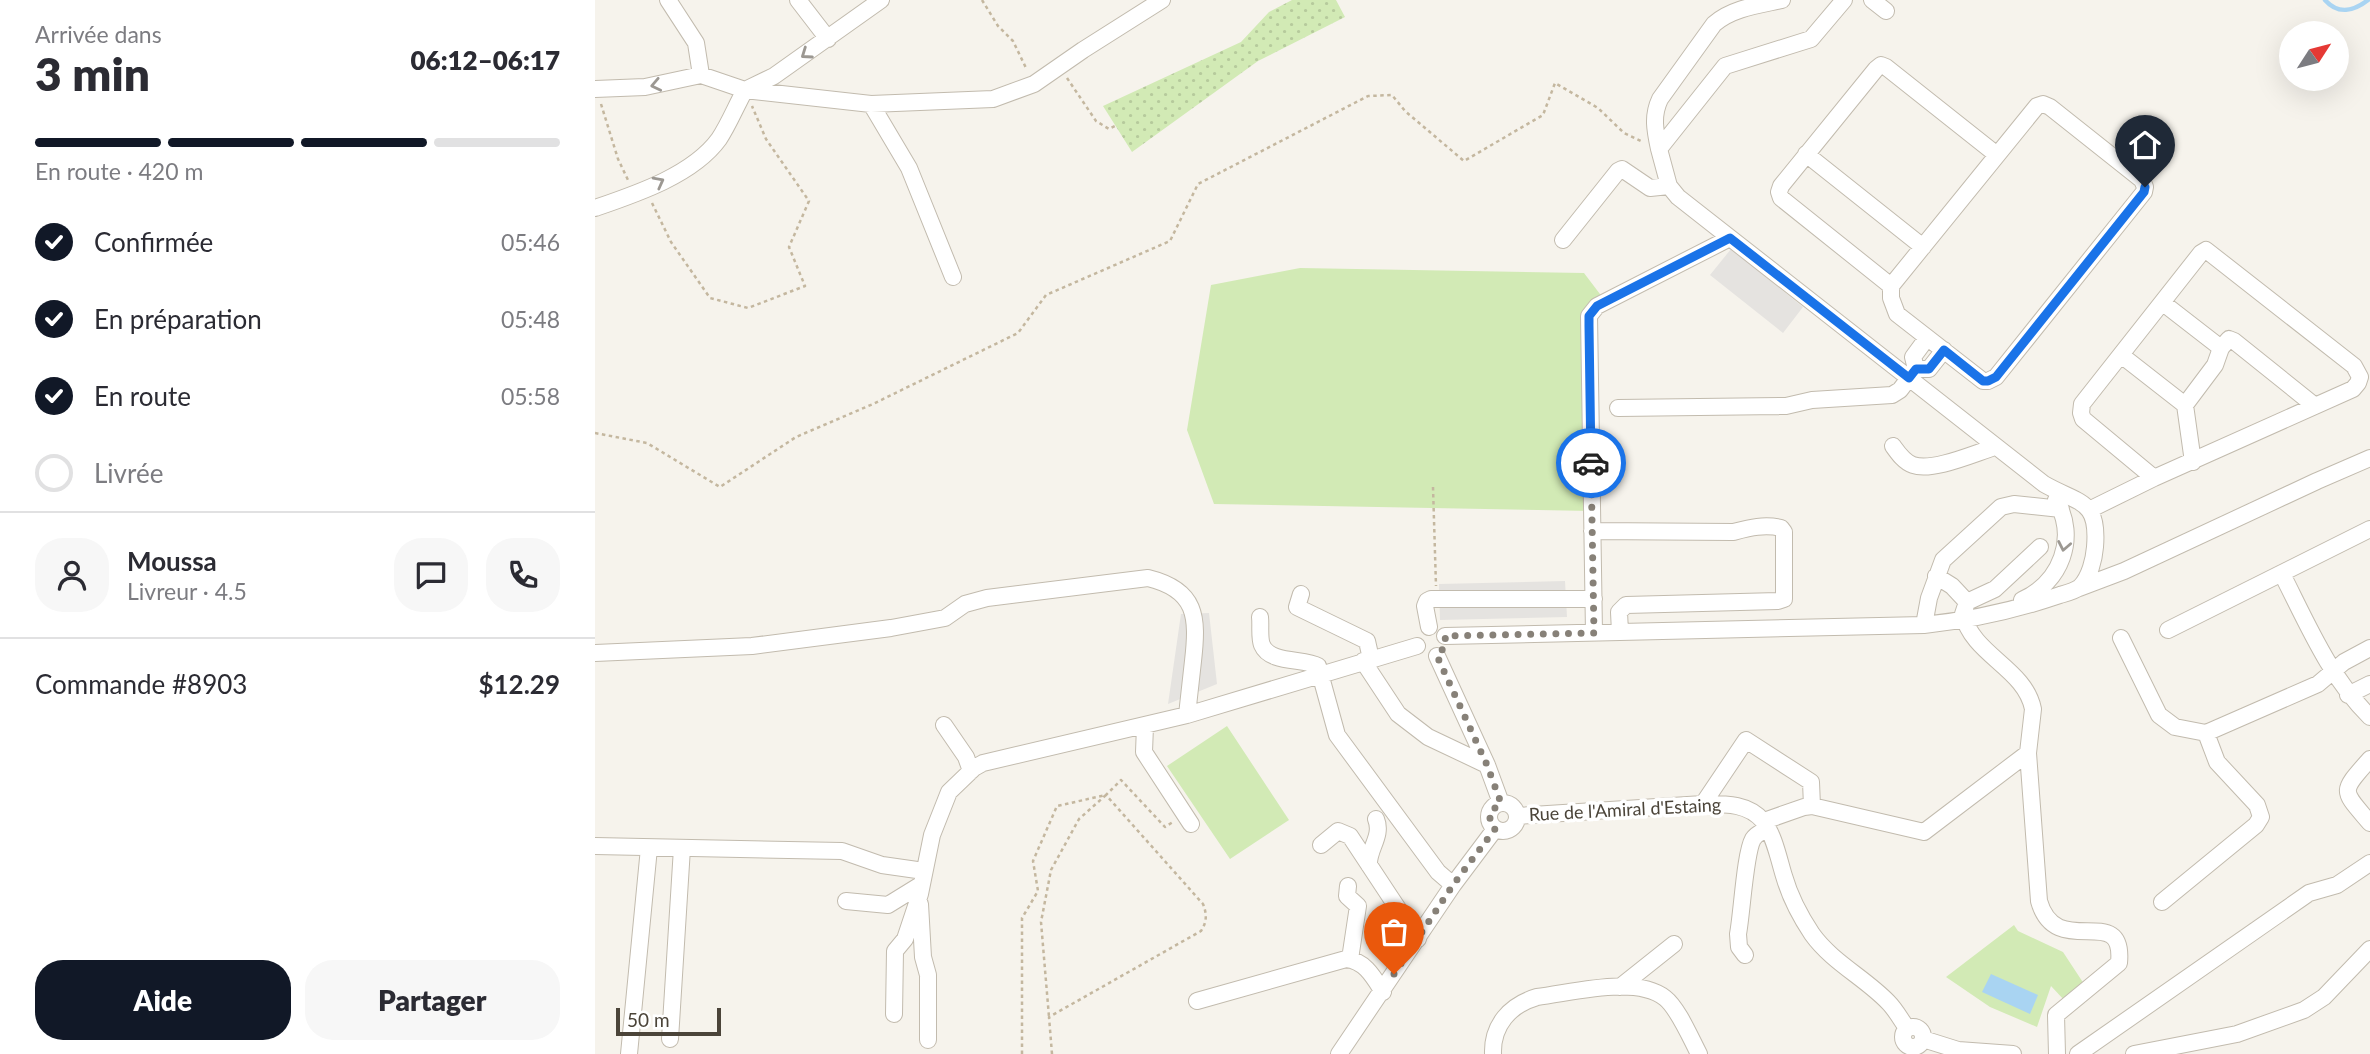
<!DOCTYPE html>
<html lang="fr">
<head>
<meta charset="utf-8">
<style>
	:root { --surface:#fff; --page:#f7f7f7; --text:#2b2b33; --muted:#7c7c81; --line:#e1e1e2; --accent:#111827 }
	body { margin:0; font-family:Lato,sans-serif; background:var(--page); color:var(--text); height:100vh; display:flex; flex-direction:column; font-size:26px; white-space:nowrap }
	* { box-sizing:border-box; margin:0 }
	p { font-size:23px; color:var(--muted) }
	.icon { flex:none; width:38px; height:38px; fill:none; stroke:currentColor; stroke-width:2; stroke-linecap:round; stroke-linejoin:round }
	.map { position:relative; flex:1; overflow:hidden }
	.details { display:flex; flex-direction:column; background:var(--surface); width:595px }
	.details>* { flex:none }
	.needle { width:46px; rotate:54deg }
	.buttons { position:absolute; left:1684px; top:21px; display:grid; gap:14px }
	.buttons a { display:grid; place-items:center; width:70px; height:70px; border-radius:50%; background:var(--surface); box-shadow:0 7px 28px #0002; font-size:35px }
	.scale { position:absolute; left:21px; bottom:18px; width:105px; box-sizing:border-box; padding-left:7px; border:4px solid #4b4439; border-top:0; font-size:19px; line-height:24px; white-space:nowrap; color:#4b4439; -webkit-text-stroke:5px #fff; paint-order:stroke }
	.pin { position:absolute; display:grid; place-items:center; width:60px; height:60px; color:#fff; margin:-72px -30px; border-radius:50% 50% 50% 0; rotate:-45deg; box-shadow:0 0 7px #0007 }
	.pin .icon { rotate:45deg }
	.courier { position:absolute; display:grid; place-items:center; width:70px; height:70px; margin:-35px; border:5px solid #1a73e8; border-radius:50%; background:#fff; color:#222; box-shadow:0 2px 9px #0007 }
	.overview em { font-style:normal; font-weight:800 }
	.overview div { display:flex; flex-direction:column-reverse }
	.overview { display:flex; align-items:center; justify-content:space-between; height:119px; padding:0 35px }
	h1 { font-size:46px; font-weight:800; line-height:52px }
	.bar { display:grid; grid-template-columns:repeat(4,1fr); gap:10px 7px; align-content:center; height:84px; padding:0 35px }
	.bar i { height:9px; border-radius:5px; background:var(--line) }
	.bar .active { background:var(--accent) }
	.bar p { grid-column:span 4 }
	.line { display:flex; align-items:center; gap:18px; padding:0 35px; border-top:2px solid var(--line) }
	.line div { flex:1 }
	.round { display:grid; place-items:center; flex:none; width:74px; height:74px; border-radius:28px; background:var(--page) }
	ol { padding:0 35px; list-style:none }
	li { display:flex; align-items:center; gap:21px; height:77px }
	li p { margin-inline-start:auto }
	li .icon { padding:7px; border-radius:50%; background:var(--accent); color:#fff; stroke-width:4 }
	li:last-child { color:var(--muted) }
	li i { width:38px; height:38px; border:4px solid var(--line); border-radius:50% }
	.button { display:flex; gap:14px; margin-top:auto; padding:14px 35px }
	.button a { flex:1; height:80px; border-radius:28px; background:var(--accent); color:#fff; font-size:28px; font-weight:800; line-height:80px; text-align:center }
	.button a+a { background:var(--page); color:var(--text) }
	main { display:flex; flex:1; min-height:0 }
	.map>svg:first-child { display:block }
</style>
</head>
<body>
<main>
<section class="details">
<div class="overview"><div><h1>3 min</h1><p>Arrivée dans</p></div><em>06:12–06:17</em></div>
<div class="bar"><i class="active"></i><i class="active"></i><i class="active"></i><i></i><p>En route · 420 m</p></div>
<ol>
<li><svg class="icon" aria-label="check" viewBox="0 0 24 24"><path d="M5 12l5 5 9-10"/></svg>Confirmée<p>05:46</p></li>
<li><svg class="icon" aria-label="check" viewBox="0 0 24 24"><path d="M5 12l5 5 9-10"/></svg>En préparation<p>05:48</p></li>
<li><svg class="icon" aria-label="check" viewBox="0 0 24 24"><path d="M5 12l5 5 9-10"/></svg>En route<p>05:58</p></li>
<li><i></i>Livrée</li>
</ol>
<div class="line" style="height:126px"><a class="round"><svg class="icon" aria-label="person" viewBox="0 0 24 24"><circle cx="12" cy="8" r="4"/><path d="M4 21q1-7 8-7t8 7"/></svg></a><div><b>Moussa</b><p>Livreur · 4.5</p></div><a class="round"><svg class="icon" aria-label="chat" viewBox="0 0 24 24"><path d="M4 5h16v11H9l-5 4z"/></svg></a><a class="round"><svg class="icon" aria-label="phone" viewBox="0 0 24 24"><path d="M5 4h4l2 5-3 2q2 4 5 5l2-3 5 2v4C11 20 4 13 5 4z"/></svg></a></div>
<div class="line" style="height:91px"><div>Commande #8903</div><b>$12.29</b></div>
<div class="button"><a>Aide</a><a>Partager</a></div>
</section>
<div class="map">
<svg width="1775" height="1054" viewBox="0 0 1775 1054">
	<defs>
		<pattern id="garden-dots" width="8" height="8" patternUnits="userSpaceOnUse" patternTransform="scale(1.75)"><rect width="8" height="8" fill="#d2eab5"/><path d="M2 2h.1M6 6h.1" fill="none" stroke="#b6ca9c" stroke-width="1.8" stroke-linecap="round"/></pattern>
	</defs>
	<rect width="100%" height="100%" fill="#f6f3ec"/>
	<path fill="#d2eab5" d="M 705,268 L 989,273 L 1011,302 L 1002,306 L 997,511 L 619,504 L 592,430 L 616,285 Z
		M 632,726 L 694,820 L 635,859 L 572,766 Z
		M 1419,925 L 1423,931 L 1468,952 L 1491,987 L 1470,1001 L 1456,986 L 1442,1027 L 1395,1007 L 1351,977 Z"/>
	<path fill="url(#garden-dots)" d="M 697,0 L 741,0 L 750,17 L 663,61 L 537,152 L 508,106 L 646,42 L 674,12 Z"/>
	<path fill="#e5e3e0" d="M 1136,249 L 1208,307 L 1188,333 L 1115,275 Z
		M 970,581 L 972,617 L 845,620 L 844,584 Z
		M 614,613 L 622,684 L 573,704 L 586,614 Z"/>
	<path fill="#a9d4f2" d="M 1396,974 L 1443,995 L 1435,1014 L 1387,992 Z"/>
	<g fill="none" stroke-linecap="round" stroke-linejoin="round">
		<path stroke="#a9d4f2" stroke-width="4.5" d="M 1730,0 C 1743,15 1759,11 1773,0"/>
		<g stroke="#c2bbae" stroke-width="18">
			<path id="minor" d="M 73,0 L 101,43 L 106,75
				M 203,0 L 233,39
				M 1277,0 L 1291,11
				M 0,89 L 50,87 L 106,75 L 150,90 L 276,104 L 398,99 L 439,84 L 488,50 L 567,0
				M 150,90 L 179,76 L 286,0
				M 276,104 L 314,168 L 358,277
				M 1448,104 L 1455,107 L 1547,180 L 1550,187 L 1549,192 L 1401,377 L 1393,381 L 1388,381 L 1302,314 L 1296,298 L 1296,286 L 1442,106 Z
				M 1064,149 C 1060,130 1057,116 1065,99 L 1119,24 C 1137,8 1164,5 1187,0
				M 1211,154 L 1328,247
				M 0,208 C 41,194 98,175 124,139 C 134,124 141,106 150,90
				M 968,240 L 1023,171 L 1027,169 L 1055,188 L 1074,186
				M 1296,286 L 1186,198 L 1184,192 L 1186,186 L 1281,69 L 1286,65 L 1291,67 L 1402,155
				M 1568,303 L 1626,348
				M 1526,355 L 1590,405
				M 1321,369 L 1318,357 L 1332,338
				M 1321,369 L 1334,369 L 1349,350
				M 1023,408 L 1191,406 L 1217,400 L 1297,395 L 1305,390 L 1321,369
				M 1298,446 C 1303,453 1309,462 1318,465 C 1338,472 1380,453 1400,447
				M 1598,462 L 1590,405 L 1620,365 L 1626,348 L 1634,339 L 1639,341 L 1720,406
				M 1494,510 L 1559,478 L 1758,389 L 1763,383 L 1765,377 L 1759,366 L 1611,250 L 1606,253 L 1487,404 L 1486,413 L 1488,419 L 1559,478
				M 997,531 L 1138,532 C 1154,528 1169,524 1186,528 L 1189,532 L 1189,599 L 1183,601 L 1031,605 L 1024,612 L 1025,632
				M 1445,547 L 1400,589 L 1372,602 L 1368,614 C 1377,655 1430,668 1438,709 L 1433,753 L 1444,901 C 1461,962 1530,900 1524,963 L 1461,1015 L 1462,1054
				M 1687,574 C 1713,625 1734,676 1775,717
				M 1341,576 L 1357,586 L 1372,602
				M 1484,588 L 1529,571 L 1722,481 L 1775,458
				M 706,594 L 702,607 L 772,641 L 776,659
				M 1427,600 C 1466,582 1483,538 1461,500
				M 665,617 C 666,625 664,638 667,645 C 675,664 709,658 723,666 L 742,735 L 843,872 L 858,885
				M 1329,625 L 1334,598 L 1348,560 L 1406,507 L 1419,504 L 1466,509
				M 834,627 L 830,606 L 832,601 L 836,599 L 999,599
				M 1573,630 L 1775,529
				M 999,633 L 994,316 L 1002,306 L 1135,238
				M 850,636 L 1329,625 C 1376,620 1421,610 1465,595 C 1472,593 1480,591 1485,587 C 1495,577 1499,559 1500,547 C 1504,499 1484,504 1449,484 L 1083,197 L 1074,186 L 1064,149 L 1130,66 L 1216,39 L 1249,0
				M 1526,638 L 1564,715 L 1580,727 L 1611,733 L 1723,684 L 1749,662 L 1775,648
				M 0,653 L 157,646 L 296,628 L 350,618 L 370,604 L 392,598 L 553,578 C 602,590 603,617 598,661 C 596,679 594,697 592,715
				M 842,656 L 892,765 L 906,803
				M 768,661 L 803,714 L 833,737 L 892,765
				M 1753,695 L 1775,684
				M 349,725 L 371,757 L 376,771
				M 550,726 L 549,752 L 596,824
				M 1775,759 C 1745,793 1746,789 1775,823
				M894 817a14 14 0 1 1 28 0a14 14 0 1 1-28 0Z
				M 1108,804 L 1151,740 L 1216,782 L 1217,806
				M 922,816 L 1108,804 C 1130,804 1153,803 1168,821 C 1179,834 1184,860 1189,876 C 1195,897 1205,916 1217,934 C 1237,962 1270,978 1293,1002 C 1301,1010 1306,1020 1312,1028
				M 1169,821 L 1209,807 L 1217,806 L 1329,832 L 1433,753
				M 726,845 L 743,831 L 755,836 L 823,939
				M 0,846 L 247,851 L 287,865 L 329,871
				M 774,865 C 773,849 788,836 781,819
				M 753,886 L 752,896 L 763,906 L 755,959
				M 251,901 L 293,905 L 327,884
				M 1567,902 L 1661,825 L 1666,817 L 1662,805 L 1622,762 L 1611,733
				M 325,904 L 328,957 L 333,975 L 333,1040
				M 1150,955 L 1144,947 L 1143,934 C 1147,913 1150,853 1158,839 C 1162,833 1167,832 1172,829
				M 1025,987 L 1079,944
				M 602,1001 L 751,959 C 770,961 778,976 788,992
				M 299,1014 L 300,951 L 310,939 L 325,894 L 337,835 L 354,792 L 379,768 L 388,763 L 592,715 L 822,646
				M1308 1037a10 10 0 1 1 20 0a10 10 0 1 1-20 0Z
				M 75,1039 L 87,848
				M 1328,1039 L 1363,1050 L 1418,1054
				M 34,1054 L 54,848
				M 744,1054 L 858,885 L 900,829
				M 898,1054 C 897,1025 915,1005 942,997 C 977,993 1041,975 1070,998 C 1083,1008 1096,1039 1104,1054
				M 1483,1054 L 1714,893 L 1742,885 L 1775,863
				M 1539,1054 L 1642,1034 L 1709,1010 L 1729,997 L 1775,949"/>
		</g>
		<path stroke="#c4b79f" stroke-width="2.5" stroke-dasharray="3.5 3.5" stroke-linecap="butt" d="M 387,0 L 403,26 L 418,41 L 432,70
			M 472,78 L 501,121 L 514,129 L 522,125
			M 6,104 L 23,159 L 33,180
			M 57,203 L 76,242 L 115,298 L 153,308 L 210,286 L 194,247 L 214,201 L 171,139 L 157,106
			M 0,433 L 52,443 L 125,487 L 201,437 L 278,404 L 423,333 L 451,295 L 575,241 L 603,184 L 773,96 L 797,95 L 810,111 L 869,161 L 948,115 L 960,83 L 1003,108 L 1029,133 L 1048,142
			M 838,487 L 841,586
			M 427,1054 L 427,918 L 443,891 L 438,861 L 462,806 L 511,795 L 484,819 L 456,870 L 446,922 L 454,1017
			M 457,1054 L 454,1017 L 606,931 C 612,922 612,914 608,904 L 511,795 L 526,780 L 570,827 L 578,822"/>
		<use href="#minor" stroke="#fff" stroke-width="16"/>
	</g>
	<defs><path id="oneway-chevron" d="M-2-3.5L2.5 0L-2 3.5" fill="none" stroke-width="1.6" stroke-linecap="round" stroke-linejoin="round" transform="scale(1.75)"/></defs>
	<g stroke="#9c9892">
		<use href="#oneway-chevron" transform="translate(211 54) rotate(145)"/>
		<use href="#oneway-chevron" transform="translate(61 85) rotate(168)"/>
		<use href="#oneway-chevron" transform="translate(64 182) rotate(-28)"/>
		<use href="#oneway-chevron" transform="translate(1469 546) rotate(101)"/>
	</g>
	<g fill="none" stroke-linecap="round" stroke-linejoin="round">
		<path stroke="#878178" stroke-width="7" stroke-dasharray="0 12.6" d="M 799,974 L 858,885 L 900,829 L 895,821 L 895,812 L 906,803 L 892,765 L 842,656 L 851,645 L 850,636 L 999,633 L 996,463"/>
		<path stroke="#1a73e8" stroke-width="9" d="M 996,463 L 994,326 L 994,316 L 1002,306 L 1135,238 L 1314,378 L 1321,369 L 1334,369 L 1349,350 L 1388,381 L 1393,381 L 1401,377 L 1549,192 L 1550,187"/>
	</g>
	<g text-anchor="middle" stroke-width="7" stroke-linejoin="round" paint-order="stroke">
		<g font-size="18" fill="#4b4439" stroke="#fff">
			<text transform="translate(1030 810) rotate(-3)" y="6">Rue de l'Amiral d'Estaing</text>
		</g>
	</g>
</svg>
<div class="buttons">
<a><svg class="needle" viewBox="-14 -14 28 28"><path d="M0-13l5 13h-10z" fill="#e53935"/><path d="M0 13l5-13h-10z" fill="#7c7c81"/></svg></a>
</div>
<div class="scale">50 m</div>
<div class="pin" style="left:799px;top:974px;background:#ea580c"><svg class="icon" aria-label="bag" viewBox="0 0 24 24"><path d="M5 8h14l-1 12H6zM9 8a3 3 0 0 1 6 0"/></svg></div>
<div class="pin" style="left:1550px;top:187px;background:#1f2937"><svg class="icon" aria-label="home" viewBox="0 0 24 24"><path d="M3 11l9-7 9 7M6 9v11h12V9"/></svg></div>
<div class="courier" style="left:996px;top:463px"><svg class="icon" aria-label="car" viewBox="0 0 24 24"><path d="M5 17H2v-5l4-1 3-4h7l3 4 3 1v5h-3M9 17h6M6 11h13"/><circle cx="7" cy="17" r="2"/><circle cx="17" cy="17" r="2"/></svg></div>
</div>
</main>
</body>
</html>
